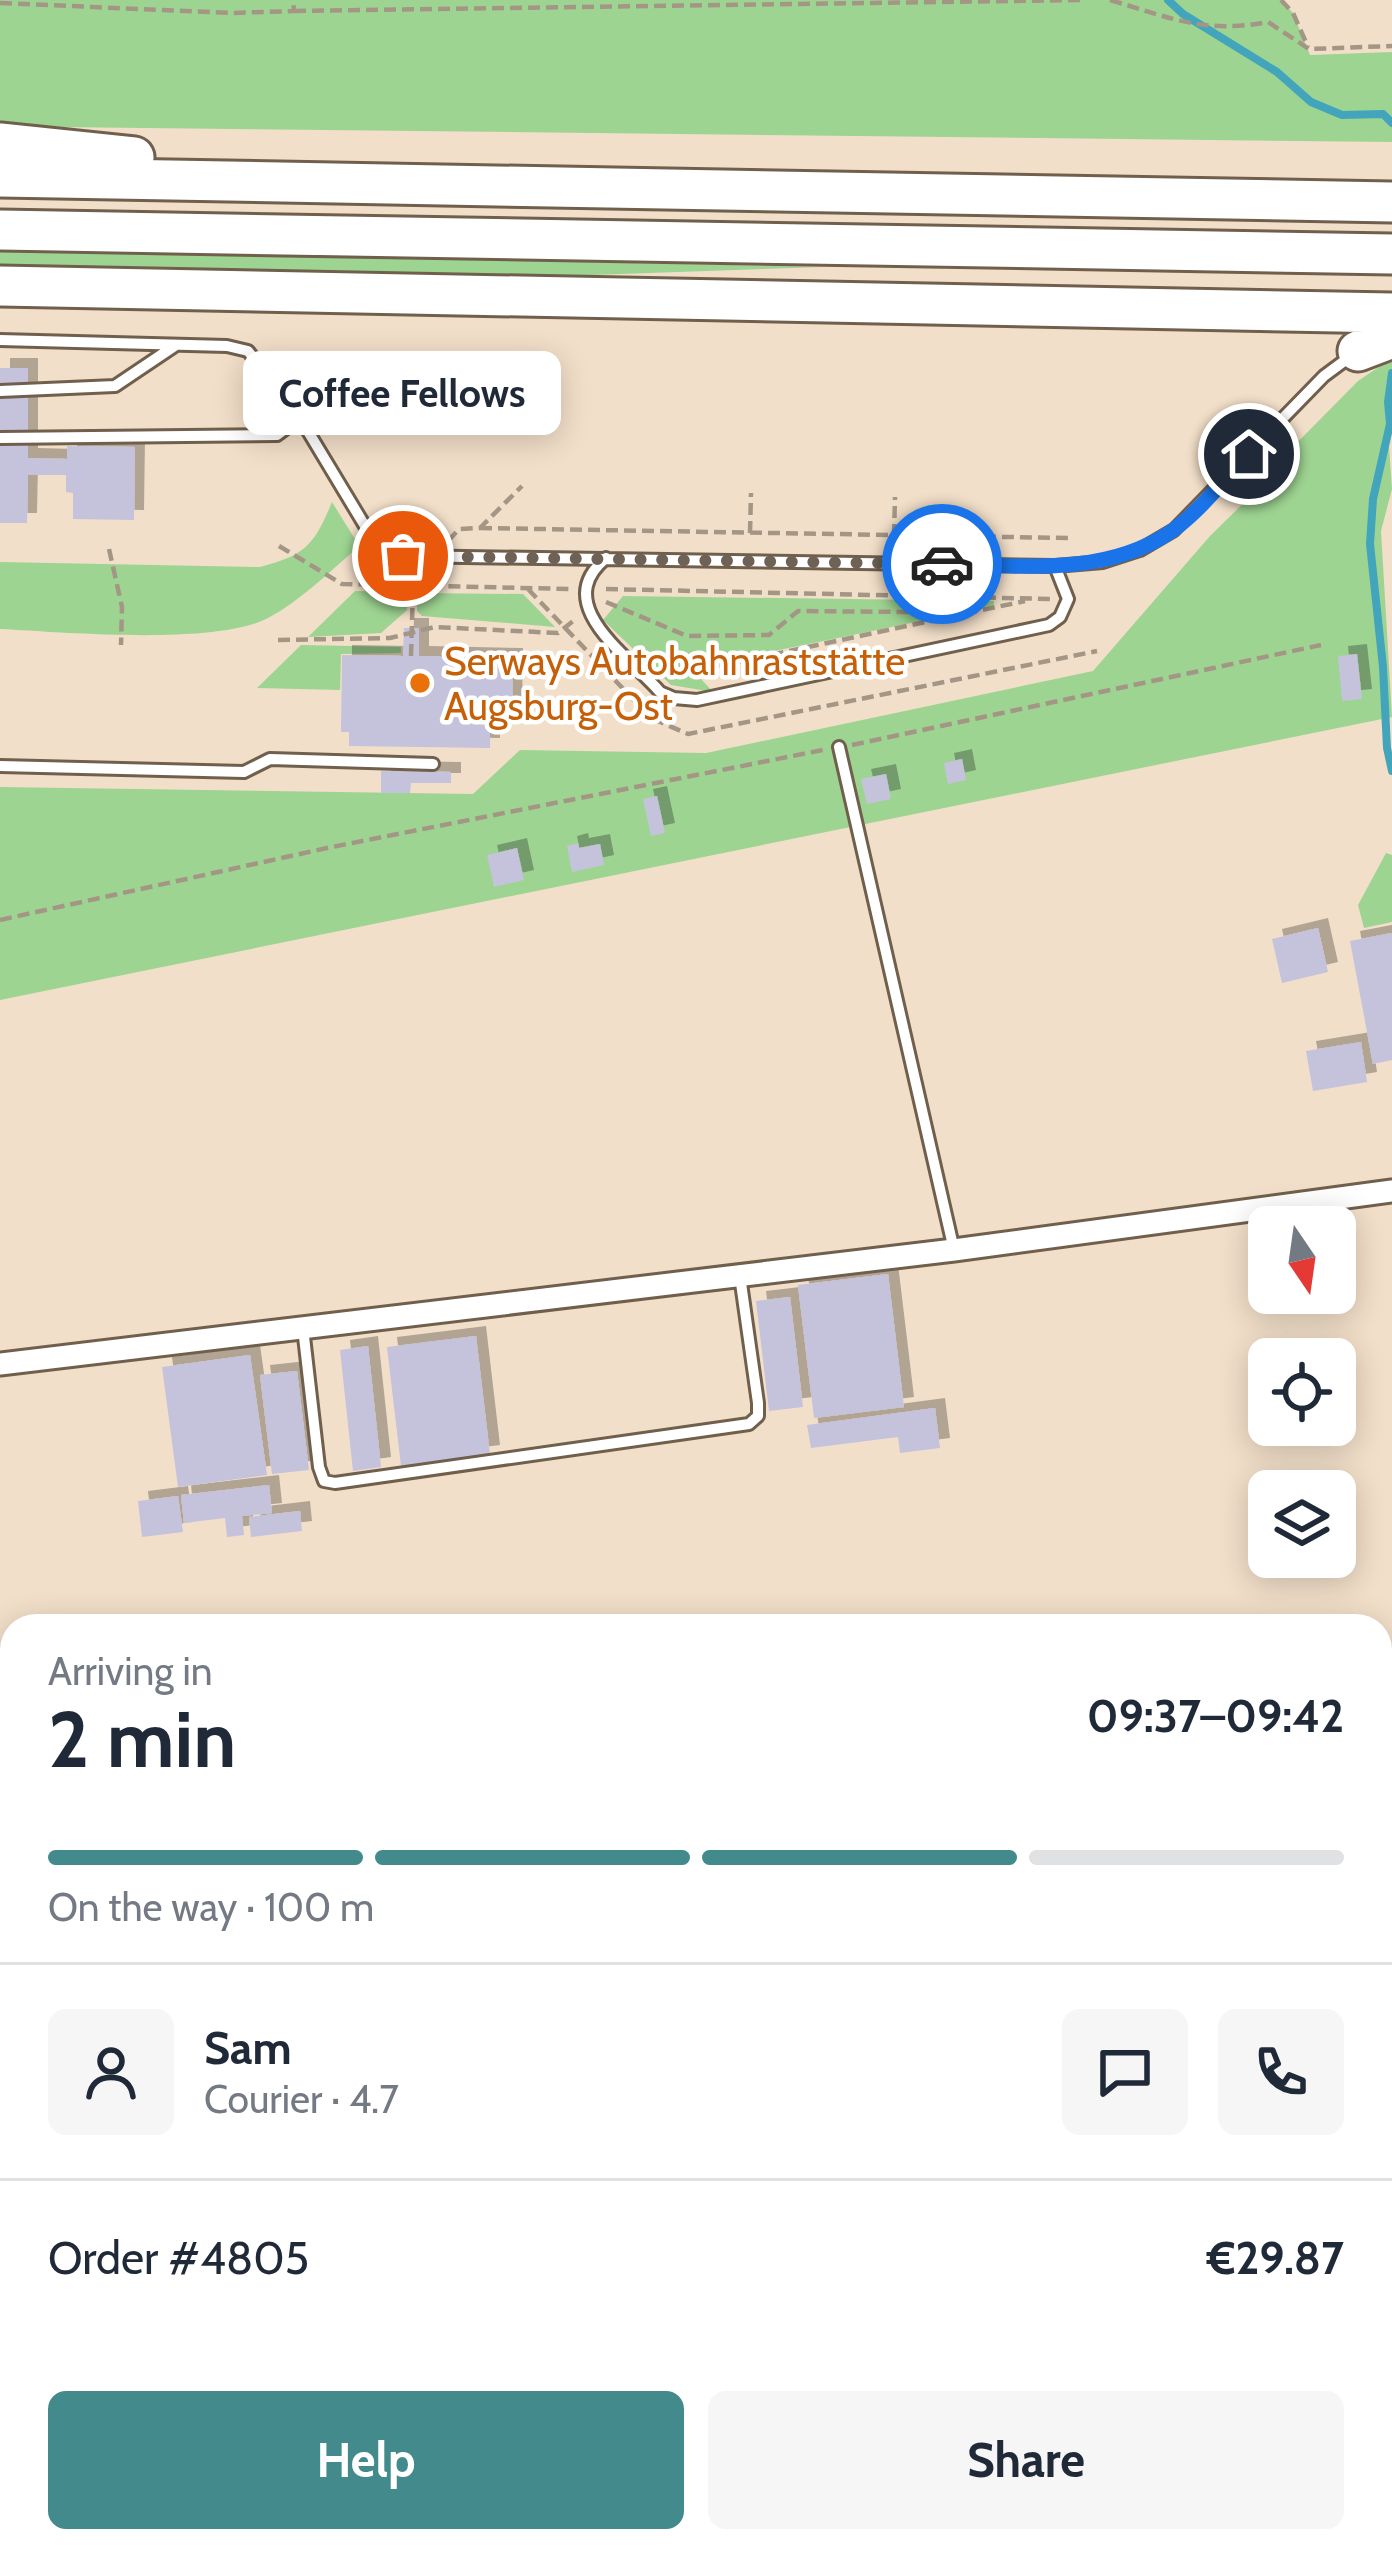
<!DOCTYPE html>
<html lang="en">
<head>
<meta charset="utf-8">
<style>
	:root { --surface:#fff; --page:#f6f6f7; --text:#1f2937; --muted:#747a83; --line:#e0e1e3; --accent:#428a8c }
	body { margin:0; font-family:Cabin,sans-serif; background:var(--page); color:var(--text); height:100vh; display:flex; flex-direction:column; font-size:45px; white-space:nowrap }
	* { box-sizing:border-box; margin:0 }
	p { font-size:39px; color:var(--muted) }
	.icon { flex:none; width:66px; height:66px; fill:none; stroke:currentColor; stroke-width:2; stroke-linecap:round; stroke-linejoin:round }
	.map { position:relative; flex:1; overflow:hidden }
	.panel { position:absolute; left:0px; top:1614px; width:1392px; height:939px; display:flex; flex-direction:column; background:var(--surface); border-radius:36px 36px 0 0; box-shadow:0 6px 30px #0003 }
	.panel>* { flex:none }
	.needle { width:78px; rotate:167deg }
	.tools { position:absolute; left:1248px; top:1206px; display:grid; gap:24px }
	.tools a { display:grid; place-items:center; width:108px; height:108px; border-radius:18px; background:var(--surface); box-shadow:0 6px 30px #0003; font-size:60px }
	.pin { position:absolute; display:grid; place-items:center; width:102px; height:102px; color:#fff; margin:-51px; border:6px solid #fff; border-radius:50%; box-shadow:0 3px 12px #0007 }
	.courier { position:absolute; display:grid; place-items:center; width:120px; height:120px; margin:-60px; border:9px solid #1a73e8; border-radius:50%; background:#fff; color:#222; box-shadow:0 3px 15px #0007 }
	.bubble { position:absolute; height:84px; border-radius:18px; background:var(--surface); box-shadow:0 6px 30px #0003; font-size:39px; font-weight:700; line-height:84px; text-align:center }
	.headline em { font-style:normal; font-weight:700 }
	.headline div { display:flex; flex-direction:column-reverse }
	.headline { display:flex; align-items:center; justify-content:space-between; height:204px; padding:0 48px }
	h1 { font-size:78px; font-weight:700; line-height:90px }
	.bar { display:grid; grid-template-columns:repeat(4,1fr); gap:18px 12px; align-content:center; height:144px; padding:0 48px }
	.bar i { height:15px; border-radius:9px; background:var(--line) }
	.bar .selected { background:var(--accent) }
	.bar p { grid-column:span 4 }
	.line { display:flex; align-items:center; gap:30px; padding:0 48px; border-top:3px solid var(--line) }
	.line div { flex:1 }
	.round { display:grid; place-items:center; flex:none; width:126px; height:126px; border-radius:18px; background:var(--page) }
	.cta { display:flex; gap:24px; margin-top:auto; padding:24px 48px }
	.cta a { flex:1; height:138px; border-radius:18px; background:var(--accent); color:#fff; font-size:48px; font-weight:700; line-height:138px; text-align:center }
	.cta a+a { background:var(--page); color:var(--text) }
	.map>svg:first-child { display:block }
</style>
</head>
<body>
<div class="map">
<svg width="1392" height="2551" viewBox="0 0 1392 2551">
	<defs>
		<filter id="shadow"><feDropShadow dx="10" dy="-10" stdDeviation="0" flood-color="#0004"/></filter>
	</defs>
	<rect width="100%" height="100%" fill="#f2dfc9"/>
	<path fill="#9ed492" d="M 0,0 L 1281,0 L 1293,13 L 1310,55 L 1392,52 L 1392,142 L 55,127 L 0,122 Z
		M 0,250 L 822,267 L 535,277 L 0,268 Z
		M 1392,358 L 1392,425 L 1388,432 L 1392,489 L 1381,531 L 1392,717 L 0,1000 L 0,787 L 473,794 L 520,750 L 706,753 L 1093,671 L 1210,536 L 1262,485 L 1277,475 L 1278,462 L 1358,381 Z
		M 332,502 L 358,544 L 356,549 C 328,573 300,601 268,618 C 215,646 64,632 0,629 L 0,562 L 260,567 C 306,555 314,545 332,502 Z
		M 355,591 L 408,592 L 407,610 L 381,633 L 308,637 Z
		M 417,593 L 523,594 L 555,627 L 422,616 L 417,611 Z
		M 623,596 L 994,601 L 994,606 L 691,668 L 713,692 L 671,685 L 603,620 Z
		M 301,645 L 401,647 L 401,653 L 341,654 L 340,690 L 257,688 Z
		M 1386,853 L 1392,855 L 1392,922 L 1364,928 L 1358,905 Z
		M 75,2541 L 477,2541 L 471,2551 L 76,2551 Z
		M 1162,2541 L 1334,2541 L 1307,2551 L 1166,2551 Z"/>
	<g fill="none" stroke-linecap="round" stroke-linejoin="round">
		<path stroke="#42a5bb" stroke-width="8" d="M 1168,0 L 1183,14 L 1277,72 L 1311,102 L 1342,115 L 1383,114 L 1392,123
			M 1392,373 L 1388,402 L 1390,424 L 1373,499 L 1370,544 L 1383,667 L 1387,748 L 1392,771
			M 0,2323 L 12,2322
			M 378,2551 L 384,2541"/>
	</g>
	<path fill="#c5c2dc" filter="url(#shadow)" d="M 0,368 L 28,368 L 28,458 L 67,459 L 67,446 L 135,447 L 134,520 L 73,519 L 73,493 L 66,492 L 66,475 L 28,475 L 27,523 L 0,523 Z
		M 404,628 L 419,628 L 419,656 L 513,658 L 512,718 L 490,718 L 490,748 L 349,746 L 349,732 L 341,732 L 342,655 L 403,656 Z
		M 1357,654 L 1362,699 L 1342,701 L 1338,656 Z
		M 962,759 L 966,780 L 948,784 L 944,763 Z
		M 381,771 L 451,772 L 451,783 L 411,783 L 410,793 L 381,793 Z
		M 886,774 L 891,799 L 867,804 L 861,779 Z
		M 657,796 L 665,833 L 651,836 L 643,799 Z
		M 578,843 L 579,848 L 600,844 L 604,865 L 572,872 L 567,846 Z
		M 517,848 L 524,880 L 494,887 L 487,855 Z
		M 1318,928 L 1328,972 L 1282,983 L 1272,939 Z
		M 1392,933 L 1392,1060 L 1373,1064 L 1350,941 Z
		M 1361,1042 L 1367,1082 L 1313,1091 L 1306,1051 Z
		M 888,1274 L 904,1407 L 814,1418 L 798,1285 Z
		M 790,1297 L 803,1407 L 769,1411 L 756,1301 Z
		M 476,1336 L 490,1455 L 401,1466 L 387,1347 Z
		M 368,1346 L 381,1467 L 353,1471 L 340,1350 Z
		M 250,1355 L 267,1475 L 178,1487 L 162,1367 Z
		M 297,1371 L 309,1470 L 272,1474 L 260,1375 Z
		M 935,1408 L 940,1448 L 900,1453 L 898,1437 L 811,1448 L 807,1425 Z
		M 269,1485 L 272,1513 L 242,1516 L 244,1535 L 227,1537 L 225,1518 L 184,1523 L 181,1495 Z
		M 178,1496 L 183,1532 L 142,1537 L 138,1501 Z
		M 300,1511 L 302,1531 L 251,1537 L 249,1517 Z
		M 12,1732 L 12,1764 L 0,1765 L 0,1734 Z"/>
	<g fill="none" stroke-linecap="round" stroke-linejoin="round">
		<g stroke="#705f4c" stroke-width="16">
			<path id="service" d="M 0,340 L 227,346 L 248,351 L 300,418 L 371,536 L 384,550 L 403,556 L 1055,566 L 1103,562 L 1140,550 L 1174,530 L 1324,376 L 1351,356
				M 0,391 L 115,386 L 176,345
				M 0,438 L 277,435 L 300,418
				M 606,558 C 549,605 629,656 660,692 L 674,698 L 697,700 L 1049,625 L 1060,617 L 1068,599 L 1055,566
				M 839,747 L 954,1250
				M 0,766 L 244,772 L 270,759 L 433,764
				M 303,1328 L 319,1467 L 324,1481 L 335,1483 L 749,1424 L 758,1416 L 758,1403 L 740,1276
				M 1380,2138 L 1392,2136"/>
		</g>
		<g stroke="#705f4c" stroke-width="27">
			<path id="minor" d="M 0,1364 L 954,1250 L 1392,1191"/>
		</g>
		<g stroke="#705f4c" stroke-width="45">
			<path id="motorway" d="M 0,143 L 134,157
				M 0,177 L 1392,202
				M 0,230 L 1392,254
				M 0,286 L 1392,313
				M 1358,351 L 1392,338"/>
		</g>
		<path stroke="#a49685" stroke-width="4.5" stroke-dasharray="12 6" stroke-linecap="butt" d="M 1110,0 C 1172,18 1202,34 1268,22 L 1309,49 L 1392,46
			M 1281,0 L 1293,13 L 1308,47
			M 0,3 L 232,13 L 294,11 L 293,0
			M 294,11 L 1086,0
			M 480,528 L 1068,538
			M 750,533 L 751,493
			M 894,536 L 895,497
			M 448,541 L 459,529 L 480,528 L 522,486
			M 279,546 L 342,584 L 571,589
			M 109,549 L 122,607 L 121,645
			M 528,589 L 651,718 L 688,734 L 1097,651
			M 606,589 L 1051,599
			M 606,602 L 687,636 L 769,635 L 798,611 L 910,612
			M 278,640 L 390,638 L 435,627 L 558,633 L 577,618
			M 411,656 L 413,587 L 423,573
			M 666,677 L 1025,601
			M 852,745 L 1321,645
			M 0,920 L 327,848 L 823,750
			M 0,2309 L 12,2308
			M 70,2541 L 71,2551
			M 154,2551 L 155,2541
			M 302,2551 L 313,2541"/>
		<use href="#service" stroke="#fff" stroke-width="10"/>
		<use href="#minor" stroke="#fff" stroke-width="21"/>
		<use href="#motorway" stroke="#fff" stroke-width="39"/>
	</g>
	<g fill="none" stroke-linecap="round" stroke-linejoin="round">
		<path stroke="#6d6255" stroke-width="12" stroke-dasharray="0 21.6" d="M 403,556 L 942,564"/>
		<path stroke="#1a73e8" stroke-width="15" d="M 942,564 C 1019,565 1102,577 1169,533 C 1199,513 1224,479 1249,454"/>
	</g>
	<circle fill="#e8710a" stroke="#fff" stroke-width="4.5" cx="420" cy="683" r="12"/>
	<g text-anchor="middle" stroke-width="9" stroke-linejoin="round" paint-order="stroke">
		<g font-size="39" fill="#c56008" stroke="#fff" text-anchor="start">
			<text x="444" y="675">Serways Autobahnraststätte<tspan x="444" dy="45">Augsburg-Ost</tspan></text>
		</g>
	</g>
</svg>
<div class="tools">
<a><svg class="needle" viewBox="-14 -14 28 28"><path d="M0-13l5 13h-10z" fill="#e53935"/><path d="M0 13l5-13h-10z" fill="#747a83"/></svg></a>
<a><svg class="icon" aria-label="locate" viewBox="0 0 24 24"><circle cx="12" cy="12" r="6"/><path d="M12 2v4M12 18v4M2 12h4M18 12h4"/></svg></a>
<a><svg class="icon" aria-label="layers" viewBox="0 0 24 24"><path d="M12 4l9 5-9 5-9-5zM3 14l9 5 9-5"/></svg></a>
</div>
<div class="pin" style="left:403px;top:556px;background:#ea580c"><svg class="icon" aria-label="bag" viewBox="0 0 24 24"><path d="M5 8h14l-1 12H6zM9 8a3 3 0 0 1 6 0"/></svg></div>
<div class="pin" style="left:1249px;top:454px;background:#1f2937"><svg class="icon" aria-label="home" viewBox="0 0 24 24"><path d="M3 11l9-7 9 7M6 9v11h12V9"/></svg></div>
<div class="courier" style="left:942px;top:564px"><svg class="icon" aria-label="car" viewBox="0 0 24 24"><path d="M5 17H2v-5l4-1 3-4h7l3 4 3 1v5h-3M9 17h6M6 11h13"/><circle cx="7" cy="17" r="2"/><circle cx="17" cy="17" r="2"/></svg></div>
<div class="bubble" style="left:243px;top:351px;width:318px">Coffee Fellows</div>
<section class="panel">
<div class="headline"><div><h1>2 min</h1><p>Arriving in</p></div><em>09:37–09:42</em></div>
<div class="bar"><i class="selected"></i><i class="selected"></i><i class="selected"></i><i></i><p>On the way · 100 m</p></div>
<div class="line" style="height:216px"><a class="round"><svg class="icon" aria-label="person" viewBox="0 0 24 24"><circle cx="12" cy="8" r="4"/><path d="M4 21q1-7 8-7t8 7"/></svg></a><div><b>Sam</b><p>Courier · 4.7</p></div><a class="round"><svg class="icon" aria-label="chat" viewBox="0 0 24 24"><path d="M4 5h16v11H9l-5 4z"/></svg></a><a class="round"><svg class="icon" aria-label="phone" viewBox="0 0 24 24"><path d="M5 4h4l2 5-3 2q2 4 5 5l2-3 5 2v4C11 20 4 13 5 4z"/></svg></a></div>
<div class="line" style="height:156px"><div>Order #4805</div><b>€29.87</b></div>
<div class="cta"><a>Help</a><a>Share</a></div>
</section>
</div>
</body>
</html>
